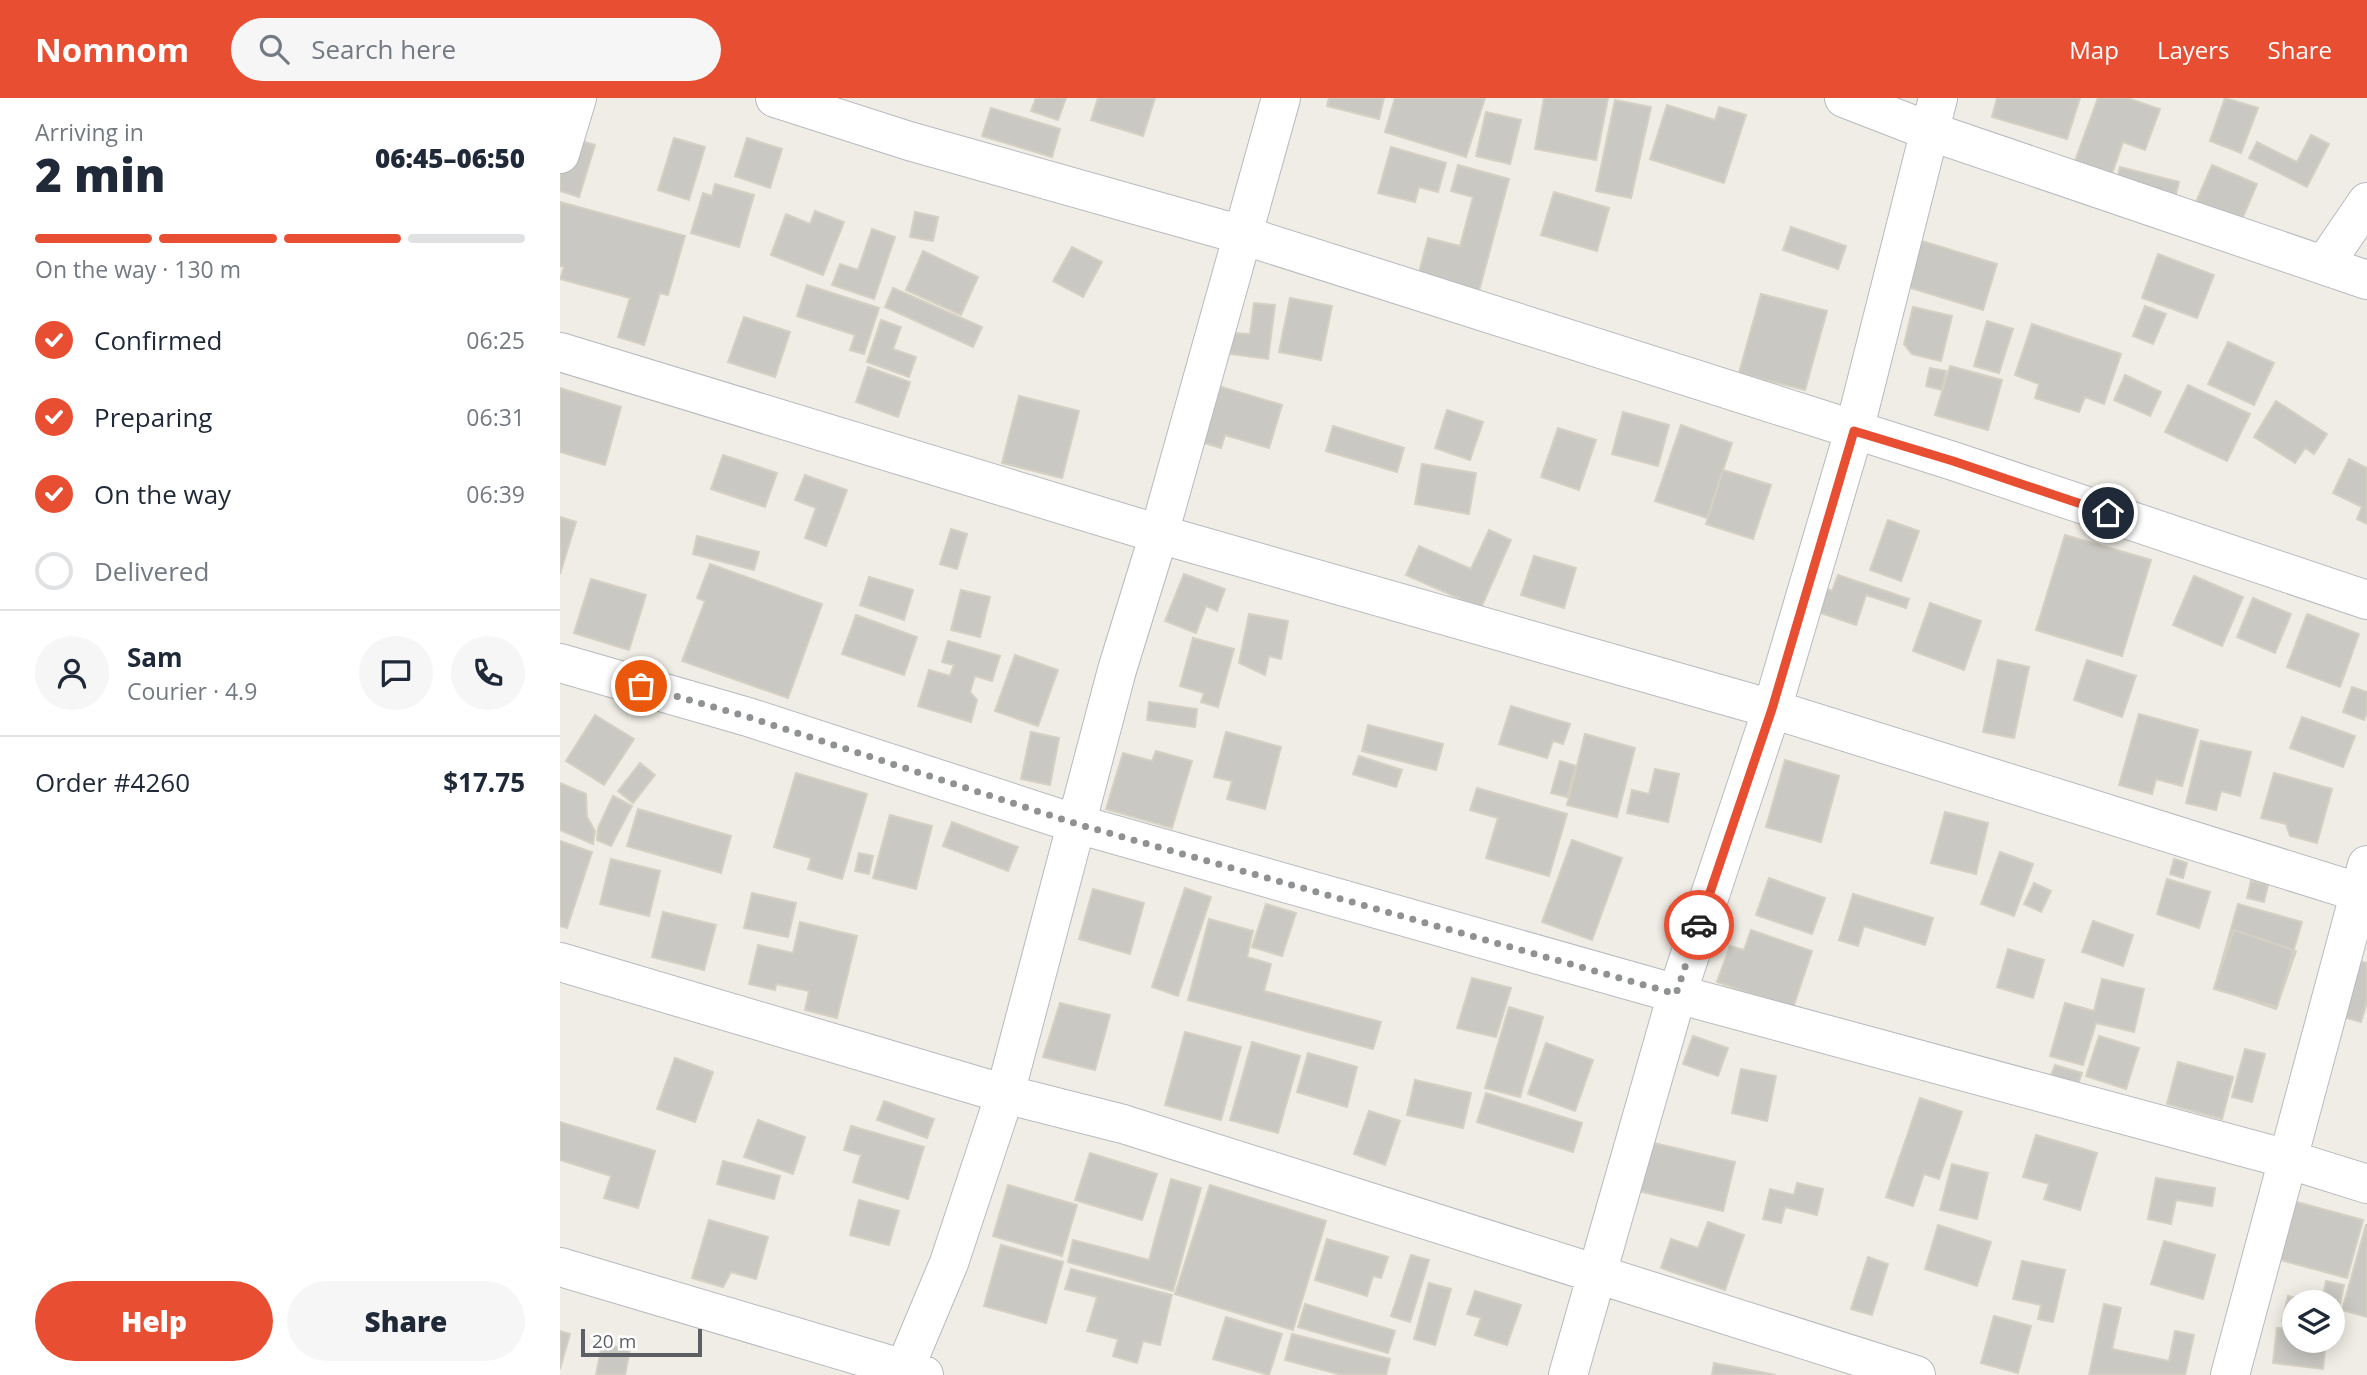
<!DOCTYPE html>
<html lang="en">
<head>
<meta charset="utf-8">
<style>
	:root { --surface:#fff; --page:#f6f6f7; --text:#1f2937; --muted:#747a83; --line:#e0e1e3; --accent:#e84f32 }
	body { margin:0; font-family:"Open Sans",sans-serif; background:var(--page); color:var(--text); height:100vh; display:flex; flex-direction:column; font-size:26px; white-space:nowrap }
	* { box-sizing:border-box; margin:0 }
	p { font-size:23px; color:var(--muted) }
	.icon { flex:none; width:38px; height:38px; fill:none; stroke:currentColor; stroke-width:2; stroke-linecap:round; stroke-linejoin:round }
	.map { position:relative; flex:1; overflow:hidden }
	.side { display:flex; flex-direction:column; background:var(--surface); width:560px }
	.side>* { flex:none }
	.controls { position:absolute; left:1722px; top:1192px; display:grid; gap:14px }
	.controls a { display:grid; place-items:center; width:63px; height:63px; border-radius:50%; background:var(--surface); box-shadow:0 4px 18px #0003; font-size:35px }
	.scale { position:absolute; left:21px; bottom:18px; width:121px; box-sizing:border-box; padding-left:7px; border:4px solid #5c6065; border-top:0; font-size:19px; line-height:24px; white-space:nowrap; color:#5c6065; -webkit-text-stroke:5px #fff; paint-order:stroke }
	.pin { position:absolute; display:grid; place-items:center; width:60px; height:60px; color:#fff; margin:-30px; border:4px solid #fff; border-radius:50%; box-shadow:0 2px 7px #0007 }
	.courier { position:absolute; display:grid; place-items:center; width:70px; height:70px; margin:-35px; border:5px solid #e84f32; border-radius:50%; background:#fff; color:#222; box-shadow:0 2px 9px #0007 }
	.summary em { font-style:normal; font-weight:800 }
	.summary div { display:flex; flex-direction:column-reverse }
	.summary { display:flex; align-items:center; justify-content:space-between; height:119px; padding:0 35px }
	h1 { font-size:46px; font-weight:800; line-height:52px }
	.bar { display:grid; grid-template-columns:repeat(4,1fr); gap:10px 7px; align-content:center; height:84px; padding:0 35px }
	.bar i { height:9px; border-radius:5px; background:var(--line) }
	.bar .active { background:var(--accent) }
	.bar p { grid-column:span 4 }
	.line { display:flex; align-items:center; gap:18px; padding:0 35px; border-top:2px solid var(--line) }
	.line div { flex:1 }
	.round { display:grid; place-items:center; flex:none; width:74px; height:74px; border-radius:37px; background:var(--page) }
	ol { padding:0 35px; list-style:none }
	li { display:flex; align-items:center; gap:21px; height:77px }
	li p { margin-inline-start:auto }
	li .icon { padding:7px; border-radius:50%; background:var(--accent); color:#fff; stroke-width:4 }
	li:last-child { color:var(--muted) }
	li i { width:38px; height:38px; border:4px solid var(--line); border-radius:50% }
	.action { display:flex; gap:14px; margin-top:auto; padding:14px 35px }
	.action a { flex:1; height:80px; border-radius:42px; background:var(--accent); color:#fff; font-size:28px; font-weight:800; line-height:80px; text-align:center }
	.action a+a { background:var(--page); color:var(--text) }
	header { display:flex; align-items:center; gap:42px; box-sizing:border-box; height:98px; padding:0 35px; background:var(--accent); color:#fff }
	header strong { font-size:33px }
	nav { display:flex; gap:38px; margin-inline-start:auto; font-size:24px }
	.search { width:490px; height:63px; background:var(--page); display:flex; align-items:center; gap:18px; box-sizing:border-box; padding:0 24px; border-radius:38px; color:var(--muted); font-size:26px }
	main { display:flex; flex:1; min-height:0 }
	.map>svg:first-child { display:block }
</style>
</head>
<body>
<header>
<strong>Nomnom</strong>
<div class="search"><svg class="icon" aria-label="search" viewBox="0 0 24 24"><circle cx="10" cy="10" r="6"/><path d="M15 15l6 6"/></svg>Search here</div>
<nav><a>Map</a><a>Layers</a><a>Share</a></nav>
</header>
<main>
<section class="side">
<div class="summary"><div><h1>2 min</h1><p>Arriving in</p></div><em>06:45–06:50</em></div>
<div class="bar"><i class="active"></i><i class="active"></i><i class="active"></i><i></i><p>On the way · 130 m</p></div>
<ol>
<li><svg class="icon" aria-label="check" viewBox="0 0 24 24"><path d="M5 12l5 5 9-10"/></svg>Confirmed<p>06:25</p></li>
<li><svg class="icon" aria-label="check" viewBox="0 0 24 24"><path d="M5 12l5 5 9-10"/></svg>Preparing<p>06:31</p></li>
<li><svg class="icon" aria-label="check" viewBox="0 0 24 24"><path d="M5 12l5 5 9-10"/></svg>On the way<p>06:39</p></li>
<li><i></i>Delivered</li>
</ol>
<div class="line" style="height:126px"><a class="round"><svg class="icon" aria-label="person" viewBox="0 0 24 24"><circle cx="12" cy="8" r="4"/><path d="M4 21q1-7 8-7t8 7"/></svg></a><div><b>Sam</b><p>Courier · 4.9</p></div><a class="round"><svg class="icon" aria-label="chat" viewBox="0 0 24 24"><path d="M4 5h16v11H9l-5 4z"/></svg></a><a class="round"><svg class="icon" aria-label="phone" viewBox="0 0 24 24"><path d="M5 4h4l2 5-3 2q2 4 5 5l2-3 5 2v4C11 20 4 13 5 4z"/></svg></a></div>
<div class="line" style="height:91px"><div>Order #4260</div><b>$17.75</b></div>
<div class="action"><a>Help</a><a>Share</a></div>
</section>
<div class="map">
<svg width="1807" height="1277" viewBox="0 0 1807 1277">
	<rect width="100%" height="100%" fill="#efede5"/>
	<path fill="#cac8c2" stroke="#d4d0c3" stroke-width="2" d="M 476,0 L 506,0 L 498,22 L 471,13 Z
		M 538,0 L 595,0 L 583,38 L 531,22 Z
		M 769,0 L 824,0 L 819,21 L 767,8 Z
		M 835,0 L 925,0 L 906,59 L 825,34 Z
		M 984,0 L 1048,0 L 1036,62 L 975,51 Z
		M 1437,0 L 1520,0 L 1507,41 L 1432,19 Z
		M 1538,0 L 1567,0 L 1600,11 L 1585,52 L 1563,44 L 1552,76 L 1515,63 Z
		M 1665,0 L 1698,10 L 1681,55 L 1650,43 Z
		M 1055,2 L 1091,9 L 1071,100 L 1036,93 Z
		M 1107,7 L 1155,22 L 1159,9 L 1186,17 L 1164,85 L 1090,61 Z
		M 431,10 L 500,31 L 492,59 L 422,38 Z
		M 926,14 L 961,22 L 950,66 L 916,58 Z
		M 1751,37 L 1769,46 L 1747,89 L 1689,60 L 1697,44 L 1737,64 Z
		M 11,40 L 35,47 L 19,99 L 0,93 L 0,75 Z
		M 114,40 L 145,49 L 129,102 L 98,92 Z
		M 187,40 L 222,51 L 210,90 L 175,78 Z
		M 831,49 L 886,65 L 878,94 L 859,89 L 855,104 L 818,95 Z
		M 898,67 L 949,81 L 919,193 L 858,178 L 868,140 L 900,148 L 913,99 L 891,93 Z
		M 1652,67 L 1697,86 L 1681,124 L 1636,104 Z
		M 1560,69 L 1619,84 L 1613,108 L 1554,94 Z
		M 155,86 L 194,97 L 179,149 L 131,135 L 143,95 L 152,98 Z
		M 994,94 L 1049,110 L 1037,153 L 981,137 Z
		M 0,104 L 125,138 L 108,197 L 100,195 L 84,247 L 58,239 L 70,200 L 0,181 L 4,169 L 0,168 Z
		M 255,113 L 284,124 L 263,177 L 211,157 L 226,116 L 250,126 Z
		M 355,114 L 378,119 L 373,143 L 350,139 Z
		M 1231,129 L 1286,148 L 1278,171 L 1223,152 Z
		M 312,131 L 335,139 L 314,201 L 272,187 L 280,166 L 298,172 Z
		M 1352,140 L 1437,166 L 1423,212 L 1338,186 Z
		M 512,149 L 542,164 L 523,199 L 493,183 Z
		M 363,153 L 418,179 L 401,217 L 346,192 Z
		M 1598,156 L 1654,177 L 1637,220 L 1582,200 Z
		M 247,187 L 319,210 L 304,256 L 290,252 L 295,237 L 237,218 Z
		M 333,190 L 422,229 L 413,249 L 325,209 Z
		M 1201,196 L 1267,213 L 1245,292 L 1179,275 Z
		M 730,200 L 772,208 L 761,262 L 719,254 Z
		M 694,205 L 715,207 L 708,261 L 670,256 L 672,235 L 690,236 Z
		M 1585,208 L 1606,216 L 1593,246 L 1573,238 Z
		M 1353,209 L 1392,218 L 1381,263 L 1352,256 L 1344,246 Z
		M 184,219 L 230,234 L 215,279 L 168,264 Z
		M 321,222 L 341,229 L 333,251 L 356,259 L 349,279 L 307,264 Z
		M 1427,223 L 1453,231 L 1439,275 L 1414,268 Z
		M 1472,226 L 1561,256 L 1544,306 L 1525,299 L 1519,314 L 1475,300 L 1479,286 L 1455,277 Z
		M 1668,244 L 1714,265 L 1694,307 L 1648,286 Z
		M 1390,268 L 1442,282 L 1428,332 L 1375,317 Z
		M 308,269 L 350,284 L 338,319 L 296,304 Z
		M 1370,270 L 1386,273 L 1382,292 L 1366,288 Z
		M 1565,277 L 1601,294 L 1590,318 L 1554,302 Z
		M 655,287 L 722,307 L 709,350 L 665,337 L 661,350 L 638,343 Z
		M 1628,287 L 1690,316 L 1667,363 L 1605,334 Z
		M 0,290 L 61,309 L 45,367 L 0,354 Z
		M 459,298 L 519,313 L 502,380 L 442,365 Z
		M 1716,303 L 1767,336 L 1754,356 L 1745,350 L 1735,365 L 1694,339 Z
		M 887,312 L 923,324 L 910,362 L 875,350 Z
		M 1063,314 L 1109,327 L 1098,368 L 1052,356 Z
		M 1121,327 L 1172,345 L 1147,420 L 1095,403 Z
		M 773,328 L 844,350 L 837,374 L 766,353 Z
		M 998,330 L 1036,342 L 1019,392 L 981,379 Z
		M 163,357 L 217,375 L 205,409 L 151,391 Z
		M 1789,361 L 1807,370 L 1807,426 L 1797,421 L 1802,409 L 1773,395 Z
		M 862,366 L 916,375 L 909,416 L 855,406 Z
		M 1163,372 L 1211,387 L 1193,441 L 1146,426 Z
		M 245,377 L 287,392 L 266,448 L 245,440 L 256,410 L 235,402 Z
		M 0,419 L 16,424 L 0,476 Z
		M 1328,422 L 1359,433 L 1341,483 L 1310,472 Z
		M 391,431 L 407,436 L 397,471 L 380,466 Z
		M 929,432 L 951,442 L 921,510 L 846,477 L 859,448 L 911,471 Z
		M 1505,437 L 1591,462 L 1562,558 L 1476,532 Z
		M 137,438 L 199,454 L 194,472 L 133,456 Z
		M 974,458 L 1016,470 L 1004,510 L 961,497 Z
		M 150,466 L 262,506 L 228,600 L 122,563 L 145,503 L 137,500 Z
		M 624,476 L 665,491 L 657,513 L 646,508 L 636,535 L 605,523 Z
		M 1278,477 L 1349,501 L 1346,510 L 1306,497 L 1296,527 L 1252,512 L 1260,488 L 1272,493 Z
		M 1634,478 L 1683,499 L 1662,548 L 1613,527 Z
		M 309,479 L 353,492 L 344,522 L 300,507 Z
		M 31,481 L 86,497 L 69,552 L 14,535 Z
		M 401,492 L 430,499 L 420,539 L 391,532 Z
		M 1693,500 L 1731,516 L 1715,555 L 1677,539 Z
		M 1370,505 L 1421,523 L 1404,572 L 1353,553 Z
		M 689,516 L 728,523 L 721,561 L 709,558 L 705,577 L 679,565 Z
		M 1747,516 L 1799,536 L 1780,589 L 1727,569 Z
		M 296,517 L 357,539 L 344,577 L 282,556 Z
		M 633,540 L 674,551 L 658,609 L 641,604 L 644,595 L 620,588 Z
		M 388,543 L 440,558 L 432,583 L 415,578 L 410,594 L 417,602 L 411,624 L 358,608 L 369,572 L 390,578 L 394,567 L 382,564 Z
		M 455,557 L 498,572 L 478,628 L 435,613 Z
		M 1438,562 L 1469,569 L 1454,640 L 1423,634 Z
		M 1527,562 L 1576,578 L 1562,619 L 1514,602 Z
		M 1792,589 L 1807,594 L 1807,615 L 1804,622 L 1783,614 Z
		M 589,604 L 637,611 L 635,629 L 587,622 Z
		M 951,608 L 1010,626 L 1003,646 L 993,643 L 987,660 L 939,646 Z
		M 1579,616 L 1638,632 L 1622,688 L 1596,681 L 1592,696 L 1559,687 Z
		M 35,617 L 74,641 L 44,687 L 6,663 Z
		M 1742,619 L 1795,638 L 1783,669 L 1730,650 Z
		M 808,627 L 883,646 L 876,672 L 802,653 Z
		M 471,634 L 499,640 L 490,687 L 461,681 Z
		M 666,634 L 721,649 L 705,711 L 667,701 L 672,683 L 654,679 Z
		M 1025,636 L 1075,650 L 1057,719 L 1007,707 Z
		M 1641,643 L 1691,654 L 1680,698 L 1661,693 L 1656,712 L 1626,705 Z
		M 596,653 L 632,663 L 612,730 L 546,711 L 563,655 L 592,663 Z
		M 799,658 L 842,672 L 836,689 L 793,676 Z
		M 1225,662 L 1279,678 L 1261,744 L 1206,729 Z
		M 1000,663 L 1016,668 L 1007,699 L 991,695 Z
		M 80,665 L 95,677 L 73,705 L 58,693 Z
		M 1095,671 L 1119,676 L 1108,724 L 1067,715 L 1072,692 L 1089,696 Z
		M 236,675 L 307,696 L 282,781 L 248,771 L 251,760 L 214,749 Z
		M 1714,675 L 1772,691 L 1757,745 L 1730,738 L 1726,726 L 1701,720 Z
		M 0,685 L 26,696 L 27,719 L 35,733 L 33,746 L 0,732 Z
		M 917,690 L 1007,716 L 989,778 L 926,760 L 938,720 L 910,712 Z
		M 53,698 L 72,708 L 51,748 L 37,742 L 38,730 Z
		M 78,711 L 171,738 L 161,775 L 67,748 Z
		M 1385,714 L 1428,725 L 1416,776 L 1371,765 Z
		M 330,717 L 372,728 L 356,791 L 313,780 Z
		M 392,724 L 458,749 L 448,773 L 383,748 Z
		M 1012,742 L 1062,760 L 1032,842 L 982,824 Z
		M 0,743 L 32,754 L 7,830 L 0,828 Z
		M 1440,754 L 1473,766 L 1454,818 L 1421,806 Z
		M 299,755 L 313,758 L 309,776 L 295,773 Z
		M 51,761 L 100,773 L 89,818 L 40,806 Z
		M 1614,761 L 1627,765 L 1623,780 L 1610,776 Z
		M 1209,780 L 1265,800 L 1252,836 L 1196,817 Z
		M 1607,781 L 1650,794 L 1639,830 L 1597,816 Z
		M 1691,783 L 1708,787 L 1704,804 L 1687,800 Z
		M 1474,785 L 1491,793 L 1481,814 L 1464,806 Z
		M 625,790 L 651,799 L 618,898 L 592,889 Z
		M 533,791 L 584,805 L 570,856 L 519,841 Z
		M 192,795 L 236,805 L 228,839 L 184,830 Z
		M 1293,796 L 1373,820 L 1365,847 L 1304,828 L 1298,848 L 1279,842 Z
		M 706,806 L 736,815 L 722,858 L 692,849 Z
		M 1678,806 L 1742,824 L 1717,909 L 1654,891 Z
		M 103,814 L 156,827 L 144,872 L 92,859 Z
		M 649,821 L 693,833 L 687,859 L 711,866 L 704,893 L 821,924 L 813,951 L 628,902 Z
		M 1533,823 L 1573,837 L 1563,868 L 1522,854 Z
		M 240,824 L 297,838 L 277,920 L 245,912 L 249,893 L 216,886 L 215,892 L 189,886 L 198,847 L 233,855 Z
		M 1191,832 L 1252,853 L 1233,910 L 1157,884 L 1170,848 L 1184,852 Z
		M 1674,832 L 1736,853 L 1716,911 L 1654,890 Z
		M 1448,851 L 1484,862 L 1473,900 L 1437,889 Z
		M 1792,861 L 1807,865 L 1807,904 L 1801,924 L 1776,917 Z
		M 912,880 L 951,890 L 936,939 L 897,930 Z
		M 1542,881 L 1584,891 L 1574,934 L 1536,925 L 1523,967 L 1490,958 L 1505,905 L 1534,913 Z
		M 500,905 L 550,917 L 535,972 L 483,959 Z
		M 949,909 L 983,919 L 960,999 L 925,990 Z
		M 625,934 L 681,949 L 661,1022 L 605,1007 Z
		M 1133,938 L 1168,950 L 1158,978 L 1123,966 Z
		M 1539,938 L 1579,950 L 1566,991 L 1526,978 Z
		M 692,944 L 740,958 L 718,1035 L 670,1022 Z
		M 986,945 L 1033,962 L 1015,1013 L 968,996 Z
		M 1685,951 L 1705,956 L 1692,1004 L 1672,999 Z
		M 748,955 L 797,969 L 787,1009 L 737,994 Z
		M 115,960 L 153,974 L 135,1024 L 97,1011 Z
		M 1618,964 L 1673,979 L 1662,1021 L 1607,1006 Z
		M 1495,967 L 1522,975 L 1517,989 L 1490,980 Z
		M 1181,971 L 1216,978 L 1207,1023 L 1172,1015 Z
		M 855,982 L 911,995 L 903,1030 L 847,1017 Z
		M 926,995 L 1022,1025 L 1013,1054 L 917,1024 Z
		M 1360,1000 L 1402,1014 L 1379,1081 L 1364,1076 L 1353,1108 L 1326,1099 Z
		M 324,1003 L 374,1021 L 367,1040 L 317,1022 Z
		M 809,1013 L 840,1023 L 825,1067 L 794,1056 Z
		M 198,1022 L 245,1039 L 233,1076 L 184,1059 Z
		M 0,1024 L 95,1053 L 78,1110 L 44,1100 L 51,1078 L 0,1062 Z
		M 291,1028 L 364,1049 L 348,1101 L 293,1084 L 301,1057 L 284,1052 Z
		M 1476,1037 L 1537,1055 L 1520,1112 L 1484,1101 L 1489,1086 L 1463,1079 Z
		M 1081,1042 L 1175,1064 L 1163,1113 L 1070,1091 Z
		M 530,1055 L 597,1076 L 582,1122 L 515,1102 Z
		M 163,1063 L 220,1078 L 214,1101 L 157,1086 Z
		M 1392,1066 L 1428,1075 L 1417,1121 L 1380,1112 Z
		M 1596,1080 L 1655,1090 L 1652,1108 L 1616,1102 L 1611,1126 L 1588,1121 Z
		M 611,1081 L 641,1090 L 613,1193 L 508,1164 L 513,1142 L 589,1162 Z
		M 1237,1085 L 1263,1091 L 1257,1117 L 1225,1109 L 1221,1125 L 1203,1121 L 1210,1091 L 1234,1097 Z
		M 448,1087 L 517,1107 L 502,1158 L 433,1138 Z
		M 650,1087 L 766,1123 L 733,1232 L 615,1196 Z
		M 299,1102 L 339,1113 L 329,1147 L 290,1137 Z
		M 1733,1103 L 1803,1122 L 1787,1180 L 1717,1161 Z
		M 149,1122 L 208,1139 L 196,1181 L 171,1174 L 163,1189 L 132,1180 Z
		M 1148,1124 L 1184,1137 L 1165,1192 L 1101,1170 L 1111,1141 L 1138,1150 Z
		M 1378,1127 L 1431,1144 L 1417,1188 L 1365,1171 Z
		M 1806,1127 L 1807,1127 L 1807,1219 L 1782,1212 Z
		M 767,1141 L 828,1159 L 821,1180 L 813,1178 L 807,1198 L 755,1182 Z
		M 1604,1143 L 1655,1157 L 1643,1201 L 1591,1186 Z
		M 441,1147 L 503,1164 L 486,1225 L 424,1208 Z
		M 851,1157 L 869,1162 L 850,1224 L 831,1218 Z
		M 1308,1159 L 1328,1166 L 1312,1217 L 1291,1211 Z
		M 1462,1163 L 1505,1172 L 1493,1224 L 1478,1221 L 1481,1207 L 1453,1201 Z
		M 511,1171 L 612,1197 L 600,1247 L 583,1243 L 577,1265 L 553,1258 L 558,1241 L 527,1233 L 537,1199 L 505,1191 Z
		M 1766,1183 L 1784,1187 L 1774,1235 L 1773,1204 L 1762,1204 Z
		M 869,1185 L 891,1191 L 875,1247 L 854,1241 Z
		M 915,1193 L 961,1207 L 947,1247 L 915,1237 L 921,1220 L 907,1216 Z
		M 1728,1198 L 1756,1204 L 1734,1204 L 1734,1225 L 1722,1223 Z
		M 745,1206 L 835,1233 L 828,1255 L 738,1229 Z
		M 1544,1206 L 1561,1210 L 1552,1251 L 1609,1263 L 1615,1233 L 1634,1237 L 1625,1277 L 1529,1277 Z
		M 1434,1218 L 1471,1228 L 1458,1275 L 1421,1265 Z
		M 666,1219 L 722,1236 L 709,1277 L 653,1261 Z
		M 1717,1230 L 1734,1231 L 1734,1242 L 1766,1242 L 1763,1271 L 1713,1265 Z
		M 0,1233 L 10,1236 L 0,1271 Z
		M 732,1236 L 830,1261 L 826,1277 L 782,1277 L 725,1262 Z
		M 42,1246 L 70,1251 L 65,1277 L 36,1277 Z
		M 1154,1265 L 1216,1277 L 1152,1277 Z"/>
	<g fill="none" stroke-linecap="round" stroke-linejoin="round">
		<g stroke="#b7babe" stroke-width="40">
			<path id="minor" d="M 215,0 L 349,43 L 682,137 L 1393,363 L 1807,502
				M 1284,0 L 1369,33 L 1807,182
				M 0,56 L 17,0
				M 1764,167 L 1807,104
				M 0,254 L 599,436 L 1212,611 L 1807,797
				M 0,565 L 188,619 L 517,726 L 1117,896 L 1727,1061 L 1807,1086
				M 0,864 L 445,996 L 563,1026 L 1356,1277
				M 0,1169 L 364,1277
				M 342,1277 L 389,1165 L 445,996 L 557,572 L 599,436 L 721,0
				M 1008,1277 L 1117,896 L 1212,611 L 1294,333 L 1378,0
				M 1670,1277 L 1807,767"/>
		</g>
		<use href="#minor" stroke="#fff" stroke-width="38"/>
	</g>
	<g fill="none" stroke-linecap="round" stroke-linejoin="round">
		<path stroke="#8f9192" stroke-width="7" stroke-dasharray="0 12.6" d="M 81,588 L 188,619 L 517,726 L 1116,896 L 1139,827"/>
		<path stroke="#e84f32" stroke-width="9" d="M 1139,827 L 1212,611 L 1294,333 L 1393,363 L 1548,415"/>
	</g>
</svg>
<div class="controls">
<a><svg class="icon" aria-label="layers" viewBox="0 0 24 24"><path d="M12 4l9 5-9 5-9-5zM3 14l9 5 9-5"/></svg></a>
</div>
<div class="scale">20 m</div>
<div class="pin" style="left:81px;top:588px;background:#ea580c"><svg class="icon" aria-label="bag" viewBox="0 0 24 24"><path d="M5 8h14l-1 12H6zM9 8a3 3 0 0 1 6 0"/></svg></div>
<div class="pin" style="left:1548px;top:415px;background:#1f2937"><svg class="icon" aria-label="home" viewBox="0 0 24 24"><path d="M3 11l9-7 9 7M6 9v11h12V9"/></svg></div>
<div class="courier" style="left:1139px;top:827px"><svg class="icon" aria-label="car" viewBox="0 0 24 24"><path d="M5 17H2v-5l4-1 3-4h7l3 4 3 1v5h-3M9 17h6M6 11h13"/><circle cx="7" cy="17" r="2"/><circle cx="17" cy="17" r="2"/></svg></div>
</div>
</main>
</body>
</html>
